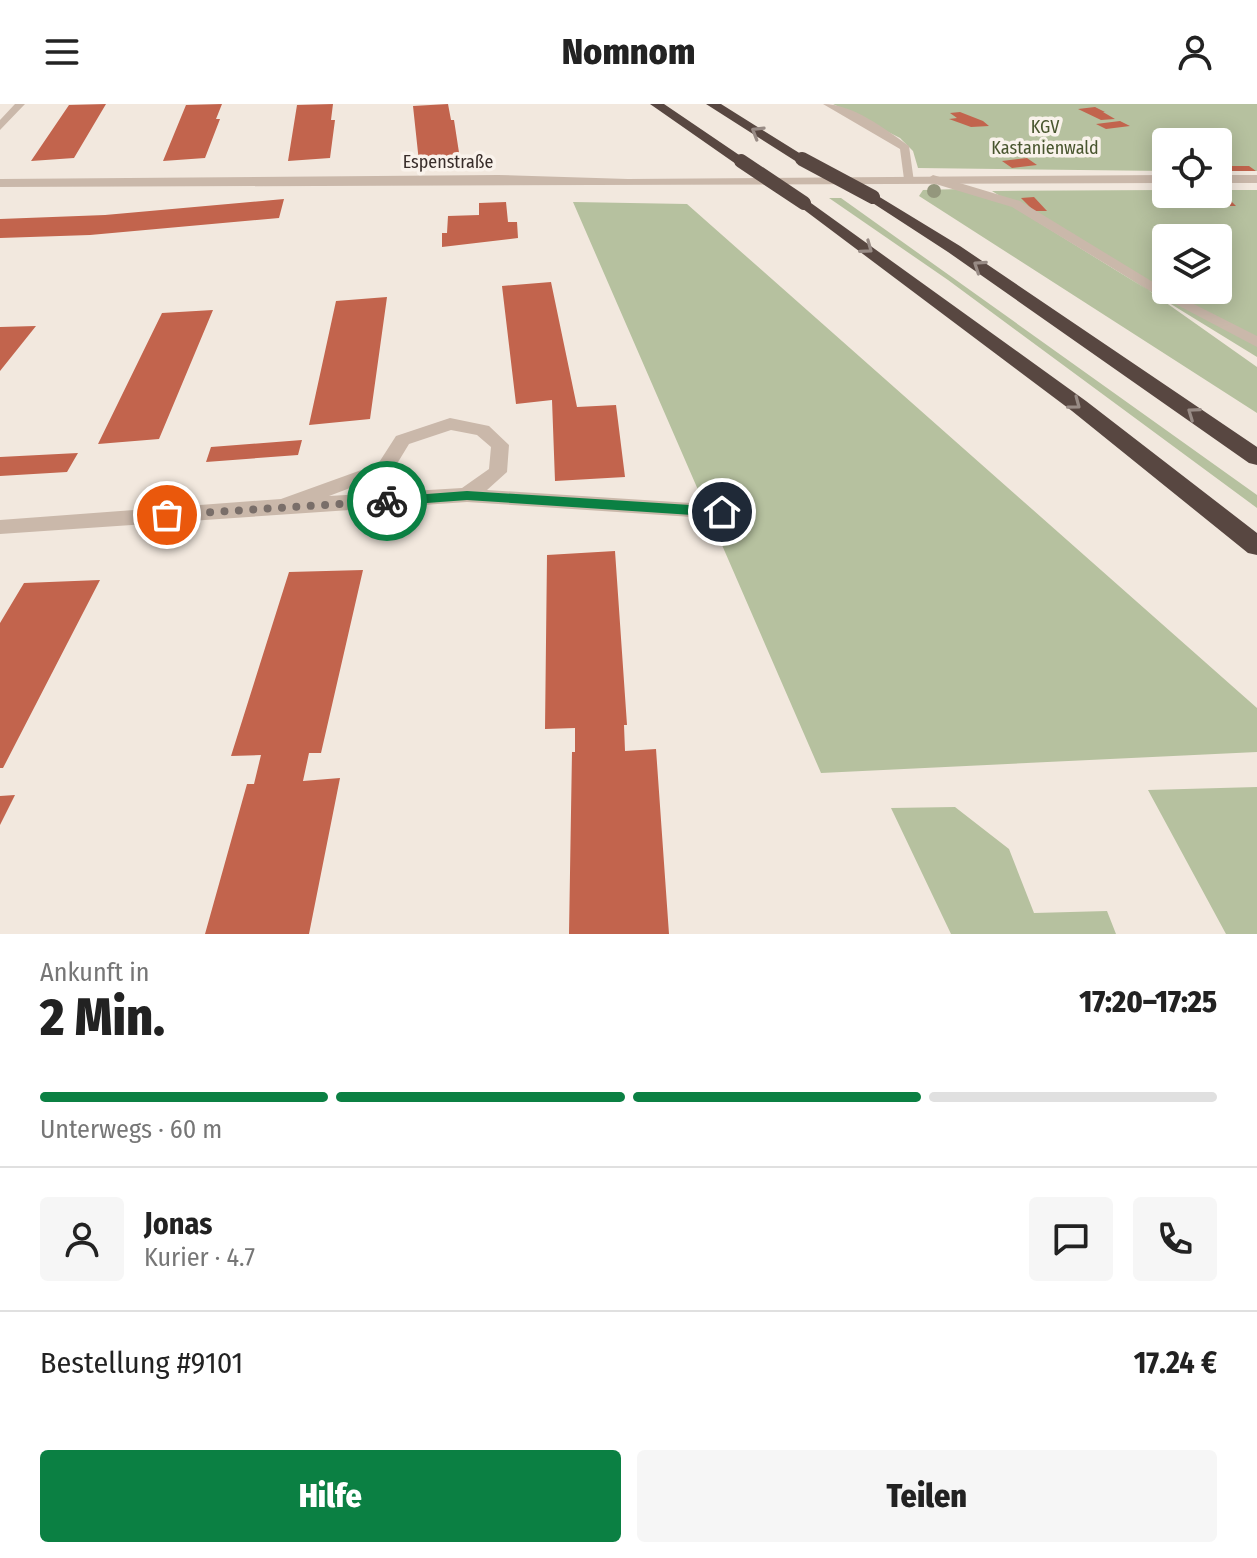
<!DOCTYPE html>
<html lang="de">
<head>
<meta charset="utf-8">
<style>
	:root { --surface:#fff; --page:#f6f6f6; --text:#222; --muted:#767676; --line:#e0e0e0; --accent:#0b8043 }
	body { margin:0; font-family:"Fira Sans Condensed",sans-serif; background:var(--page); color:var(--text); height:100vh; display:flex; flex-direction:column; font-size:30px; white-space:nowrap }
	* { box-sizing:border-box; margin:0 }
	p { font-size:26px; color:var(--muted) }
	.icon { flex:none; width:44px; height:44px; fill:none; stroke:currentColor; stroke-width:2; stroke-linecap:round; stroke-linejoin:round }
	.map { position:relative; height:830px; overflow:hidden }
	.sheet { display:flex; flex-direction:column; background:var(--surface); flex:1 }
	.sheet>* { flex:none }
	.controls { position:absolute; left:1152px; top:24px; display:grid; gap:16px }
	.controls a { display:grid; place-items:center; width:80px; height:80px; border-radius:8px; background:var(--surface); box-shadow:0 4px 20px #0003; font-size:40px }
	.pin { position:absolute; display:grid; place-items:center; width:68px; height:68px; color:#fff; margin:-34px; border:4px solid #fff; border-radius:50%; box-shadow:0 2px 8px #0007 }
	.courier { position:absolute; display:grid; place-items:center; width:80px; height:80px; margin:-40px; border:6px solid #0b8043; border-radius:50%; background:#fff; color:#222; box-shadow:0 2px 10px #0007 }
	.overview em { font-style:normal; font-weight:800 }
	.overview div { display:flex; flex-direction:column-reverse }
	.overview { display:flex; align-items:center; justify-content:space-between; height:136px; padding:0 40px }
	h1 { font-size:52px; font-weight:800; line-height:60px }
	.bar { display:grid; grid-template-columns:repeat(4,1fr); gap:12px 8px; align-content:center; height:96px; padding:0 40px }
	.bar i { height:10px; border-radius:6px; background:var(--line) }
	.bar .on { background:var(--accent) }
	.bar p { grid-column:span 4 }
	.line { display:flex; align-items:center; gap:20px; padding:0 40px; border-top:2px solid var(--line) }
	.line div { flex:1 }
	.round { display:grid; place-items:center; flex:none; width:84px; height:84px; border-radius:8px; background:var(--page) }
	.button { display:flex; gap:16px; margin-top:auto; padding:16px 40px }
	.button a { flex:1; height:92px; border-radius:8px; background:var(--accent); color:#fff; font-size:32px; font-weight:800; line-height:92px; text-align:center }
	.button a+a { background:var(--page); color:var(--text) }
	header { display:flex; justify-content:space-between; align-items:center; height:104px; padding:0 40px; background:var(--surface); font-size:36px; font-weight:800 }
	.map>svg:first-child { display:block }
</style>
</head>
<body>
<header><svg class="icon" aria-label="menu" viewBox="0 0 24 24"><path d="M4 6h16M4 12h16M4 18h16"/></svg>Nomnom<svg class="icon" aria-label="person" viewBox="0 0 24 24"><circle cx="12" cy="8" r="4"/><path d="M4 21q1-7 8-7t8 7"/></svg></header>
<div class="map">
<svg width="1257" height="830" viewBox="0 0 1257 830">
	<rect width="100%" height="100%" fill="#f2e8de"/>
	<path fill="#b6c19f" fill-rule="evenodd" d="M 833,0 L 1257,0 L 1257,67 L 1218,67 L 1218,38 L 1166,38 L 1166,67 L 918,64 L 913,47 L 900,34 Z
		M 961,85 L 1007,99 L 1148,186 L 992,87 L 1166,86 L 1166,90 L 1218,90 L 1218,86 L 1257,86 L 1257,253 L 1148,186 L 1257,263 L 1257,309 L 919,92 L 923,86 ZM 1166,134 L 1218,134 L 1218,186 L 1166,186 Z
		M 829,94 L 841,94 L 1257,391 L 1257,404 L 948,176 Z
		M 573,98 L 687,100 L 1257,604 L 1257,648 L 821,669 Z
		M 1257,683 L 1257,830 L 1226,830 L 1148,686 Z
		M 955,703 L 1009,745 L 1034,809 L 1107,807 L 1116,830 L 951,830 L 891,704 Z"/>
	<path fill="#c2644d" d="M 106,0 L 74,54 L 31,57 L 69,1 Z
		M 222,0 L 216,15 L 220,15 L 205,54 L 163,57 L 186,1 Z
		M 333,0 L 331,16 L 335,16 L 330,54 L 288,57 L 297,1 Z
		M 448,0 L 451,16 L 454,16 L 460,55 L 419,58 L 413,2 Z
		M 1095,3 L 1105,8 L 1103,8 L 1115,15 L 1101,16 L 1078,5 Z
		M 960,8 L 983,17 L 989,22 L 971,23 L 949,15 L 957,14 L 950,9 Z
		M 1120,17 L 1130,22 L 1106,25 L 1096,20 Z
		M 1013,44 L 1022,51 L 1000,53 L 991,47 Z
		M 1027,54 L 1037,61 L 1012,64 L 1002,57 Z
		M 1218,62 L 1249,62 L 1256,67 L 1225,67 Z
		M 1034,93 L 1047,107 L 1034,107 L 1021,94 Z
		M 1201,94 L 1228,94 L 1236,102 L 1210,102 Z
		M 284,95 L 279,114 L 90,131 L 0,134 L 0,115 L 105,111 Z
		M 506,98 L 508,118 L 517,118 L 518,134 L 442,143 L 442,129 L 447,129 L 448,112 L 479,111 L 479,99 Z
		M 551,178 L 577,303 L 616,301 L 625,373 L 555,377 L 552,296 L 516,300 L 502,182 Z
		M 387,193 L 370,315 L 309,321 L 336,197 Z
		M 213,206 L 159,335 L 98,340 L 162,209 Z
		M 36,222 L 0,267 L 0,223 Z
		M 302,336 L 298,351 L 206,358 L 211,343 Z
		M 78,349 L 67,368 L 0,372 L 0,353 Z
		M 615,447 L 627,621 L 624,621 L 625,647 L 656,645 L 669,830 L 569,830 L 572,648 L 575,648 L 575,624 L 545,625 L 547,451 Z
		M 363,466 L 321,649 L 309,649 L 303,677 L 340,674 L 309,830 L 205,830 L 247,680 L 254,680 L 261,651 L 231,652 L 289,468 Z
		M 100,476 L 3,664 L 0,664 L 0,519 L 24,479 Z
		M 15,691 L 0,721 L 0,692 Z"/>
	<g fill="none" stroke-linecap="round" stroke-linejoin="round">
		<path fill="#cab8aa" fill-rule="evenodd" d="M 823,0 C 853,0 885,25 909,42 L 914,78 L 904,75 L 900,45 Z
			M 933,71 L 1020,97 L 1166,186 L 1257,232 L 1257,243 L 1147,185 L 1012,103 L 929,78 L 927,75 Z"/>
		<path fill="#cab8aa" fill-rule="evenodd" d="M 15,0 L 25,0 L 0,26 L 0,16 Z
			M 450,314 L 489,322 L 509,341 L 507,368 L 487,386 L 722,401 L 732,408 L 722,415 L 467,398 L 0,430 L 0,416 L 281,395 L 378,360 L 396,332 ZM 451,326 L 477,331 L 491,343 L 489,365 L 462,384 L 329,392 L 392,368 L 409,340 Z"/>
		<path fill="#cab8aa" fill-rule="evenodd" d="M 498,71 L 628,75 L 1166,71 L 1166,79 L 0,83 L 0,75 Z
			M 1218,71 L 1257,71 L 1257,79 L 1218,79 Z"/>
		<path fill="#584741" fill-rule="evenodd" d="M 650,0 L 664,0 L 748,57 L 736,60 Z
			M 706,0 L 721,0 L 809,55 L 797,58 Z
			M 873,89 L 960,142 L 1257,343 L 1257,361 L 1249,359 L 948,148 L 868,96 L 866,93 Z
			M 804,94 L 1086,297 L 1257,429 L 1257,451 L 1248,449 L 1072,307 L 799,102 L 796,99 Z"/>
		<path stroke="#584741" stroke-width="14" d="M 802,55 L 873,93
			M 741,57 L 804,99"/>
	</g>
	<circle fill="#94977d" cx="934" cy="87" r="7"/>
	<defs><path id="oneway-chevron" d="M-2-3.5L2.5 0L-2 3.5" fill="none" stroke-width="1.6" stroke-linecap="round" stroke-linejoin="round" transform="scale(2)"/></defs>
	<g stroke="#988b85">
		<use href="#oneway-chevron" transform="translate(757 28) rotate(-149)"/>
		<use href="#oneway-chevron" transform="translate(867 144) rotate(36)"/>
		<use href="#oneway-chevron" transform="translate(979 162) rotate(-146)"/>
		<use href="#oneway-chevron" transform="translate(1075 300) rotate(37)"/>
		<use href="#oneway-chevron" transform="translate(1193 309) rotate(-145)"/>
	</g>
	<path fill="#0b8043" d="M 467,387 L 722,403 L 728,408 L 722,413 L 467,396 L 387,402 L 381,397 L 387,393 Z"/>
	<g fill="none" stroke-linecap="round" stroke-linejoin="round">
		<path stroke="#796e69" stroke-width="8" stroke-dasharray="0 14.4" d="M 167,411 L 387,397"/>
	</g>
	<g text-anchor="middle" stroke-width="7" stroke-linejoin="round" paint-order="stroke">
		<g font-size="18" fill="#48552e" stroke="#f9f2eb">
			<text x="1045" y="29">KGV<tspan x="1045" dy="21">Kastanienwald</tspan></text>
		</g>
		<g font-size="18" fill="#382d2a" stroke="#f9f2eb">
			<text x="448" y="64">Espenstraße</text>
		</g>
	</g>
</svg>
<div class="controls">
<a><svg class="icon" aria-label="locate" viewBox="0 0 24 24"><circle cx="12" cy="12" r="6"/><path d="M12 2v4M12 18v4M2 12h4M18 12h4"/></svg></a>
<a><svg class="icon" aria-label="layers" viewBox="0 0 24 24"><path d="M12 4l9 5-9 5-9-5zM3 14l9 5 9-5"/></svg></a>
</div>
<div class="pin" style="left:167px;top:411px;background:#ea580c"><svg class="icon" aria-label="bag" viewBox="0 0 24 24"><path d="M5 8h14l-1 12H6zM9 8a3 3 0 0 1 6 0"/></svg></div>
<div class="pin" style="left:722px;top:408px;background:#1f2937"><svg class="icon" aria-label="home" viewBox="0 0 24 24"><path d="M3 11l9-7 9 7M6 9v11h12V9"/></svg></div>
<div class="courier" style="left:387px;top:397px"><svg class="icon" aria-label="bike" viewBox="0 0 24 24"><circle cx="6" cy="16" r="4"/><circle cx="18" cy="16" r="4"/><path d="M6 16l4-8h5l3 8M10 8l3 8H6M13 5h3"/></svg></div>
</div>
<section class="sheet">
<div class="overview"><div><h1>2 Min.</h1><p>Ankunft in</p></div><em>17:20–17:25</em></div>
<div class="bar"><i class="on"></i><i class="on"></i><i class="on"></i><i></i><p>Unterwegs · 60 m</p></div>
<div class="line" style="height:144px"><a class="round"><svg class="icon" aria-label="person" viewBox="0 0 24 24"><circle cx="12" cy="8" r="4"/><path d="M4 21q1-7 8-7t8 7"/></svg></a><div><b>Jonas</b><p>Kurier · 4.7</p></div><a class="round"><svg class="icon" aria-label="chat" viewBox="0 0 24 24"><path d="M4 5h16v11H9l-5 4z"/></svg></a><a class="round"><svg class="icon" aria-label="phone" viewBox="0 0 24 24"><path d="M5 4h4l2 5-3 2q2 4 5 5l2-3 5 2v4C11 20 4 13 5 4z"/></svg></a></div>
<div class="line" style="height:104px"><div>Bestellung #9101</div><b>17.24 €</b></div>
<div class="button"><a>Hilfe</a><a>Teilen</a></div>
</section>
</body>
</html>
